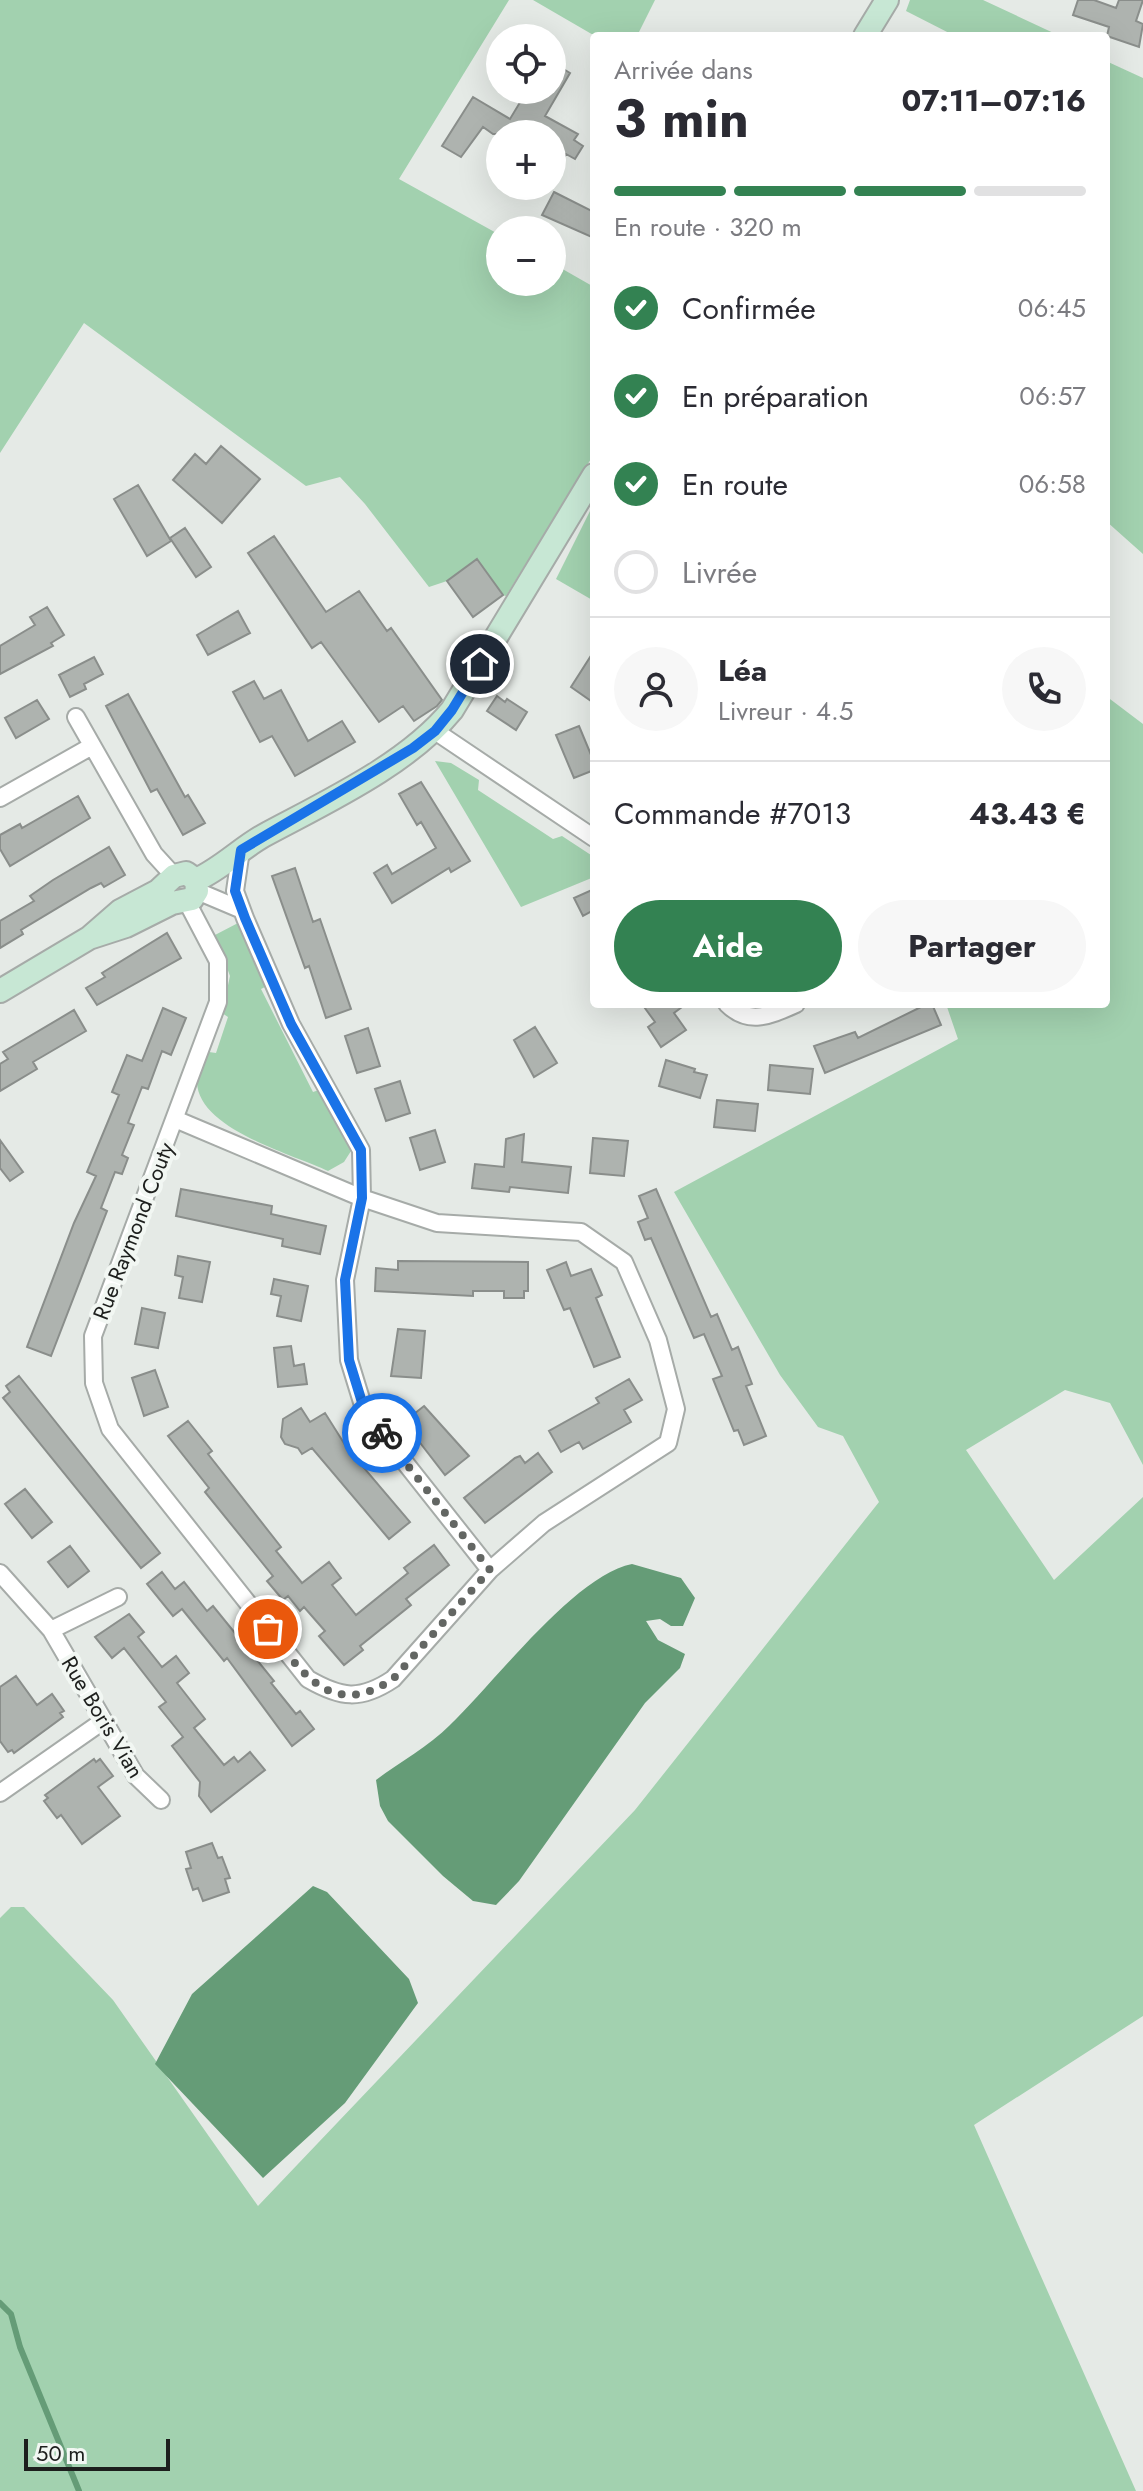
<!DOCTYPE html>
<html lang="fr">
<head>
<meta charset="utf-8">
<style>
	:root { --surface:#fff; --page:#f7f7f7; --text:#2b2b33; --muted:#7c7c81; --line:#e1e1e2; --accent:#338252 }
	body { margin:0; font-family:Jost,sans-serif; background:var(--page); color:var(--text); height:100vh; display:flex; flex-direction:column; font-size:30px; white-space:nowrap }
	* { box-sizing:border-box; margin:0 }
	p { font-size:26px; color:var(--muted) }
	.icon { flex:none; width:44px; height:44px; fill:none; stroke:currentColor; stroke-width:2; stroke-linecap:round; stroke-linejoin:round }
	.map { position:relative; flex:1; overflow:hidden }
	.drawer { position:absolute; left:590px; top:32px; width:520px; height:976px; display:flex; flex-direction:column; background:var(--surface); border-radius:8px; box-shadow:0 8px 32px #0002 }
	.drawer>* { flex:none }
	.tools { position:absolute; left:486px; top:24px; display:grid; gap:16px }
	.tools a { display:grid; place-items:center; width:80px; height:80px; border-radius:50%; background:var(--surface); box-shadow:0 8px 32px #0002; font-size:40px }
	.scale { position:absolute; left:24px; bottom:20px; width:146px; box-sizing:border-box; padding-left:8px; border:4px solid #1d1f1d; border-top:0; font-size:22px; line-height:28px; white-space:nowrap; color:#1d1f1d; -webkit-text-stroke:6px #f2f7f3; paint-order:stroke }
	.pin { position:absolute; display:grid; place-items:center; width:68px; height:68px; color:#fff; margin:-34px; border:4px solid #fff; border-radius:50%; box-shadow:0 2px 8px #0007 }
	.courier { position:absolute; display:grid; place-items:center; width:80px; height:80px; margin:-40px; border:6px solid #1a73e8; border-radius:50%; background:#fff; color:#222; box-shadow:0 2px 10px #0007 }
	.overview em { font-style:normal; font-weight:700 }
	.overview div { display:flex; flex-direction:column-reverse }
	.overview { display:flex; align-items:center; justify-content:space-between; height:136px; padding:0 24px }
	h1 { font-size:52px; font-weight:700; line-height:60px }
	.bar { display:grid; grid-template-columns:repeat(4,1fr); gap:12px 8px; align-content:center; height:96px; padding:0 24px }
	.bar i { height:10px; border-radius:6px; background:var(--line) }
	.bar .current { background:var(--accent) }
	.bar p { grid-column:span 4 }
	.line { display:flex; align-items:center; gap:20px; padding:0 24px; border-top:2px solid var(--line) }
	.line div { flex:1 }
	.round { display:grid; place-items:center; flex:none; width:84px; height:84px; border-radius:42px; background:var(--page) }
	ol { padding:0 24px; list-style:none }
	li { display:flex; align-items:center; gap:24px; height:88px }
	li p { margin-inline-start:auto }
	li .icon { padding:8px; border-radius:50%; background:var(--accent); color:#fff; stroke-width:4 }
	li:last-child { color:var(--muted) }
	li i { width:44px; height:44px; border:4px solid var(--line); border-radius:50% }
	.button { display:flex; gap:16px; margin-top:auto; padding:16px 24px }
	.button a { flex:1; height:92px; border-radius:48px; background:var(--accent); color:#fff; font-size:32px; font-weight:700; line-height:92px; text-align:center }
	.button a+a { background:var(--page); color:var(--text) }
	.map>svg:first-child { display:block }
</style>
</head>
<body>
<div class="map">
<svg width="1143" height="2491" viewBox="0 0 1143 2491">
	<rect width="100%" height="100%" fill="#e5eae6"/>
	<path fill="#a2d1af" d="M 0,0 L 509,0 L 399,179 L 500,235 L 500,282 L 552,282 L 552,263 L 594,287 L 594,454 L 506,596 L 503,595 L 477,559 L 447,581 L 429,587 L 365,504 L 340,477 L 306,486 L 84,323 L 0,453 Z
		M 533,0 L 655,0 L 637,36 L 595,36 Z
		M 910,0 L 983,0 L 1060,36 L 955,36 L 906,11 Z
		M 1106,61 L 1143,78 L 1143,554 L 1106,521 Z
		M 594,503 L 594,601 L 556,579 Z
		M 1106,696 L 1143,724 L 1143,1465 L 1110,1403 L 1065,1390 L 966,1450 L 1054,1580 L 1143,1497 L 1143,2016 L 974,2125 L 1136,2491 L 0,2491 L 0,1918 L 11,1907 L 24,1907 L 113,2000 L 258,2206 L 635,1810 L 879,1502 L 843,1436 L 818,1427 L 780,1375 L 674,1192 L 958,1039 L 946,1004 L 1106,1004 Z
		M 435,761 L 451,763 L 479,780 L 478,790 L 553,839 L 562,836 L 594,857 L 594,877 L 521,907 Z
		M 238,923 L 267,986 L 261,989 L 313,1092 L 319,1090 L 351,1151 L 344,1162 L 328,1171 C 292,1154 198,1129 197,1082 C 197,1073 205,1061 209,1052 L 216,1053 L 228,1017 L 222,1013 L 230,976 L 215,935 Z"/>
	<path fill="#659c77" d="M 632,1564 L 681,1578 L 695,1598 L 683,1626 L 671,1626 L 660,1619 L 646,1621 L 658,1640 L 685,1654 L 680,1668 L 645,1703 L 519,1881 L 496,1905 L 473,1901 L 443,1876 L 388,1821 L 380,1806 L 376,1780 C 400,1762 429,1746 450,1725 C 495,1682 575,1575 632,1564 Z
		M 313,1886 L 327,1892 L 409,1979 L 418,2003 L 345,2103 L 263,2178 L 155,2064 L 192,1994 Z"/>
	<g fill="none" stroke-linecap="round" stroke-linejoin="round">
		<path stroke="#659c77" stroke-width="6" d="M 0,2303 L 11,2314 L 20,2347 L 79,2491"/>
	</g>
	<path fill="#aeb3af" stroke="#8a8e8b" stroke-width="2" d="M 1078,0 L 1094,0 L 1116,8 L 1119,0 L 1143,0 L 1136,21 L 1143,24 L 1139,47 L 1107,36 L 1109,27 L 1073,15 Z
		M 552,62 L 570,73 L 545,116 L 578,134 L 574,140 L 583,146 L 575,159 L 566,154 L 563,159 L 552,153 L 552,134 L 493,134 L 483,127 L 461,157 L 442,146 L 473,97 L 510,119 L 525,94 L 530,97 L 533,90 L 552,90 Z
		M 554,192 L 594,212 L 594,238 L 542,215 Z
		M 221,446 L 260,479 L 222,523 L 173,480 L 195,454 L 206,464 Z
		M 138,485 L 171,541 L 147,556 L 114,499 Z
		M 185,528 L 211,567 L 196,577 L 170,538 Z
		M 274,536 L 326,612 L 359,591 L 387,631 L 391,628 L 442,700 L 437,706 L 414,721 L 403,706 L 379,722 L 321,642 L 312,648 L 248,553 Z
		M 477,559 L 503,595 L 473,617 L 447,581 Z
		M 47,607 L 64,635 L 51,643 L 53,646 L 0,674 L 0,646 L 35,625 L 30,617 Z
		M 238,611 L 250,633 L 208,655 L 197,635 Z
		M 594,651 L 594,703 L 571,687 Z
		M 94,657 L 103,674 L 84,684 L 86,689 L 70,697 L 59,675 Z
		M 254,681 L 264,699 L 281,690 L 308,741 L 342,721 L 355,742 L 295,776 L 272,736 L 260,742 L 233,692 Z
		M 128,694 L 185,797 L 188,795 L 205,823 L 183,835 L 157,789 L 151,792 L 106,706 Z
		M 497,696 L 505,702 L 507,699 L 527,712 L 516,730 L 487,711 Z
		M 37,700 L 49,719 L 16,738 L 5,718 Z
		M 579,726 L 594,762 L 594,770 L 574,778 L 556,735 Z
		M 421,782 L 470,861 L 451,872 L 449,868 L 392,903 L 374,873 L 387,865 L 392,874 L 436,848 L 421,822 L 417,825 L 399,794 Z
		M 78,796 L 90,818 L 10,866 L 0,849 L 0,835 L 20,824 L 22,828 Z
		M 109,847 L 125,875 L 104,887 L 101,883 L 91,888 L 21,930 L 23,934 L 0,948 L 0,921 L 34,901 L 30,896 L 53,880 Z
		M 295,868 L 313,922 L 320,919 L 351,1009 L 326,1018 L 309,966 L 305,968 L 272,876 Z
		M 594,889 L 594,910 L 583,916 L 574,898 Z
		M 167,933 L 181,958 L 97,1005 L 86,988 L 105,977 L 102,973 Z
		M 642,1004 L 686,1004 L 674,1013 L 686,1030 L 661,1047 L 648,1027 L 655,1022 Z
		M 927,1004 L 932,1004 L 941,1025 L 825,1073 L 814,1046 L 855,1032 L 858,1038 Z
		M 163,1008 L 186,1018 L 171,1055 L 162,1051 L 148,1089 L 142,1087 L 128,1123 L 134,1125 L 122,1155 L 128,1158 L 122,1174 L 115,1172 L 101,1208 L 107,1211 L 51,1356 L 27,1347 L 74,1223 L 96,1176 L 87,1172 L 119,1095 L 112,1092 L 127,1055 L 142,1061 Z
		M 74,1010 L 86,1031 L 33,1062 L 37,1069 L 0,1091 L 0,1064 L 8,1059 L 3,1052 Z
		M 535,1027 L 557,1063 L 534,1077 L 514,1040 Z
		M 368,1028 L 380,1066 L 357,1073 L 345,1036 Z
		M 666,1060 L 695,1069 L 694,1072 L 707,1075 L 700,1098 L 659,1086 Z
		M 770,1065 L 813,1069 L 810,1094 L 768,1090 Z
		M 400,1081 L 410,1113 L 386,1121 L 375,1089 Z
		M 717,1100 L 758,1104 L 755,1131 L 714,1127 Z
		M 435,1130 L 445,1162 L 420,1170 L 410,1138 Z
		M 524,1134 L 522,1162 L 571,1167 L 568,1193 L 510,1187 L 509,1192 L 472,1188 L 475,1164 L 504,1167 L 506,1139 Z
		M 593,1138 L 628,1141 L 624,1176 L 590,1173 Z
		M 0,1140 L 23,1172 L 10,1181 L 0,1168 Z
		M 181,1189 L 272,1206 L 271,1214 L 326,1226 L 320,1254 L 282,1246 L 283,1239 L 176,1216 Z
		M 656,1189 L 711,1317 L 717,1314 L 732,1350 L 738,1347 L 752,1384 L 746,1386 L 766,1436 L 744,1445 L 738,1430 L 734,1431 L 713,1379 L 722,1376 L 704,1334 L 694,1338 L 651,1238 L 645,1240 L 638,1222 L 648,1218 L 639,1196 Z
		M 178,1256 L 210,1262 L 202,1302 L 179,1298 L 183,1277 L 175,1275 Z
		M 398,1261 L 528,1262 L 528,1291 L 524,1291 L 524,1298 L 504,1298 L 504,1291 L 473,1291 L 473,1296 L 375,1291 L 376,1268 L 398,1270 Z
		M 566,1262 L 571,1276 L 591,1269 L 602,1295 L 596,1298 L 620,1357 L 594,1367 L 570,1308 L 564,1310 L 547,1270 Z
		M 274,1279 L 308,1286 L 301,1321 L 277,1316 L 281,1296 L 271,1294 Z
		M 142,1308 L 165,1313 L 158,1348 L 135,1344 Z
		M 398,1329 L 425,1331 L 421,1378 L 391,1376 Z
		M 291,1346 L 294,1366 L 304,1364 L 307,1384 L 278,1387 L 274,1348 Z
		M 155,1370 L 168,1407 L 144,1416 L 132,1378 Z
		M 19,1376 L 160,1553 L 141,1568 L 3,1398 L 10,1392 L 6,1386 Z
		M 629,1379 L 642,1400 L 624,1410 L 631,1422 L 583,1449 L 579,1442 L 561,1452 L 549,1431 L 599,1403 L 596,1398 Z
		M 424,1406 L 469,1456 L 445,1475 L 404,1422 Z
		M 301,1408 L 310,1422 L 325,1413 L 347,1448 L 410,1522 L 389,1539 L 312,1448 L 302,1454 L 298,1448 L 285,1444 L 281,1437 L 283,1419 Z
		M 188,1421 L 212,1451 L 208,1454 L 281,1547 L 276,1551 L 302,1583 L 329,1562 L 341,1578 L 332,1585 L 356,1615 L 408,1573 L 404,1568 L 434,1545 L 449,1565 L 406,1599 L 411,1605 L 360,1646 L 363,1650 L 344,1665 L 319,1636 L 325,1631 L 304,1607 L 300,1611 L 288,1596 L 283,1600 L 267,1581 L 273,1576 L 205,1492 L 209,1488 L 168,1436 Z
		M 538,1453 L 552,1472 L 485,1523 L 464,1498 L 515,1458 L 520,1456 L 525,1463 Z
		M 25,1489 L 52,1522 L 32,1538 L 5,1504 Z
		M 70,1546 L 89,1571 L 68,1587 L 48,1562 Z
		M 162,1572 L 175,1589 L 184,1582 L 207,1611 L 213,1606 L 274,1681 L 271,1683 L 296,1714 L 300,1711 L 314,1729 L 292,1746 L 227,1658 L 224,1661 L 182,1609 L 173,1616 L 147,1584 Z
		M 129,1614 L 144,1632 L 138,1637 L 162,1667 L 176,1656 L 189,1673 L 177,1683 L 205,1719 L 194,1728 L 224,1765 L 234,1757 L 238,1762 L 250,1752 L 265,1770 L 211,1812 L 199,1796 L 200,1782 L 172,1746 L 183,1737 L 159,1707 L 166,1702 L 124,1648 L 112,1658 L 95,1637 Z
		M 16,1676 L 37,1705 L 52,1694 L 64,1711 L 60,1713 L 63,1717 L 14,1753 L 12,1750 L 8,1752 L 0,1741 L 0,1687 Z
		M 94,1759 L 96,1762 L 100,1759 L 113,1776 L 98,1787 L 120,1816 L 82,1844 L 61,1815 L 57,1818 L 44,1801 L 48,1798 L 45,1795 Z
		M 212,1843 L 218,1858 L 222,1857 L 230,1878 L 225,1879 L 229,1892 L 203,1901 L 198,1888 L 193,1890 L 186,1869 L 191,1868 L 186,1852 Z"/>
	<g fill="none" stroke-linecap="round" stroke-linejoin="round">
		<g stroke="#a6aba8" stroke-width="20">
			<path id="street" d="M 76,717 L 154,854 L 174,876
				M 435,731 L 594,838
				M 0,798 L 92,746
				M 241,850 L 235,891 L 245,918 L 291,1024 L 361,1150 L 362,1198 L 345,1280 L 349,1360 L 365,1412 L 490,1570
				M 197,891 L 242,910
				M 727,1004 C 749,1026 771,1015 796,1004
				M 175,1119 L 362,1198 L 437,1223 L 581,1232 L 624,1262 L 658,1340 L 676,1409 L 668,1443 L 544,1523 L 490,1570 L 393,1679 C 360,1701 341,1698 308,1679 L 110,1429 L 94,1383 L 93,1336 L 218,1002 L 218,961 L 187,902
				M 0,1573 L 51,1630 L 118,1597
				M 51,1630 L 136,1776 L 161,1800
				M 0,1793 L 103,1721"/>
		</g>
		<g stroke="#a6aba8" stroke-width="26">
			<path id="secondary" d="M 865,36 L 887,0
				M 196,880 C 221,869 240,849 263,836 C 326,802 407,765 452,710 L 594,475
				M 0,991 L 89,938 L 120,911 L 158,891 L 174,876 L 186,873 L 196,880 L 197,891 L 192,899 L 172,903 L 126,926 L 89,938"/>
		</g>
		<use href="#street" stroke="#fff" stroke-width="16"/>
		<use href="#secondary" stroke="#c7e7d4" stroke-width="22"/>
	</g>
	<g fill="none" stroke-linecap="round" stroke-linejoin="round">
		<path stroke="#636663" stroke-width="8" stroke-dasharray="0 14.4" d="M 268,1629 C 303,1674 332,1720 393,1679 L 490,1570 L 382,1433"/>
		<path stroke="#1a73e8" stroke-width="10" d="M 382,1433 L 365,1412 L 349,1360 L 345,1280 L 362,1198 L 361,1150 L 291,1024 L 245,918 L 235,891 L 241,850 L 413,748 L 435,731 L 452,710 L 480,664"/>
	</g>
	<g text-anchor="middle" stroke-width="8" stroke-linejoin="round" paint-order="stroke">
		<g font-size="22" fill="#1d1f1d" stroke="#f2f7f3">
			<text transform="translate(133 1231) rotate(-69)" y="8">Rue Raymond Couty</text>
			<text transform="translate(103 1717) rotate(59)" y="8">Rue Boris Vian</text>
		</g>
	</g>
</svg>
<div class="tools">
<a><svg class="icon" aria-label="locate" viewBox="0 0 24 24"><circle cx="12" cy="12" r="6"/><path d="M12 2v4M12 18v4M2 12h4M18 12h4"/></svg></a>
<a>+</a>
<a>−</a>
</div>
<div class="scale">50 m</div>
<div class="pin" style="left:268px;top:1629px;background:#ea580c"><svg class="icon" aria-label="bag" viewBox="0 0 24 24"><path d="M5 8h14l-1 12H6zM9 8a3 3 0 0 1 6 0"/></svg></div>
<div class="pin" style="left:480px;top:664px;background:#1f2937"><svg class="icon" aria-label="home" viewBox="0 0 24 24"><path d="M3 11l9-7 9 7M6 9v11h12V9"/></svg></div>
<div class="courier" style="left:382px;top:1433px"><svg class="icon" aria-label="bike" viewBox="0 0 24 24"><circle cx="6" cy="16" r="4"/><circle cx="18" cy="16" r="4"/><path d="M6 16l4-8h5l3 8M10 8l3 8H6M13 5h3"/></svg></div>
<section class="drawer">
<div class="overview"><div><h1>3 min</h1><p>Arrivée dans</p></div><em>07:11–07:16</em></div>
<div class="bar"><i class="current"></i><i class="current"></i><i class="current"></i><i></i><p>En route · 320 m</p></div>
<ol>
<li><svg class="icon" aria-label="check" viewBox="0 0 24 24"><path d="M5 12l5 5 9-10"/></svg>Confirmée<p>06:45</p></li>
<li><svg class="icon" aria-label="check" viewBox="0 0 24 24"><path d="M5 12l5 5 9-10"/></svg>En préparation<p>06:57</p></li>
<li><svg class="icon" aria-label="check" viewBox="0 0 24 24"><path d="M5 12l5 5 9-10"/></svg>En route<p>06:58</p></li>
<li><i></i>Livrée</li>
</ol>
<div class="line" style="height:144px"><a class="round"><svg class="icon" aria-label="person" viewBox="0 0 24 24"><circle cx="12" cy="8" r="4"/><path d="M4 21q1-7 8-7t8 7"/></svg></a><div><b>Léa</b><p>Livreur · 4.5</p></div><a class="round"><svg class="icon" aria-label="phone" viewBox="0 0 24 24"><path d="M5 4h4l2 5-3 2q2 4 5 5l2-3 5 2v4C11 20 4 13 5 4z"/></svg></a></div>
<div class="line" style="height:104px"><div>Commande #7013</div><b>43.43 €</b></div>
<div class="button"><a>Aide</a><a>Partager</a></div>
</section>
</div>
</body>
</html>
